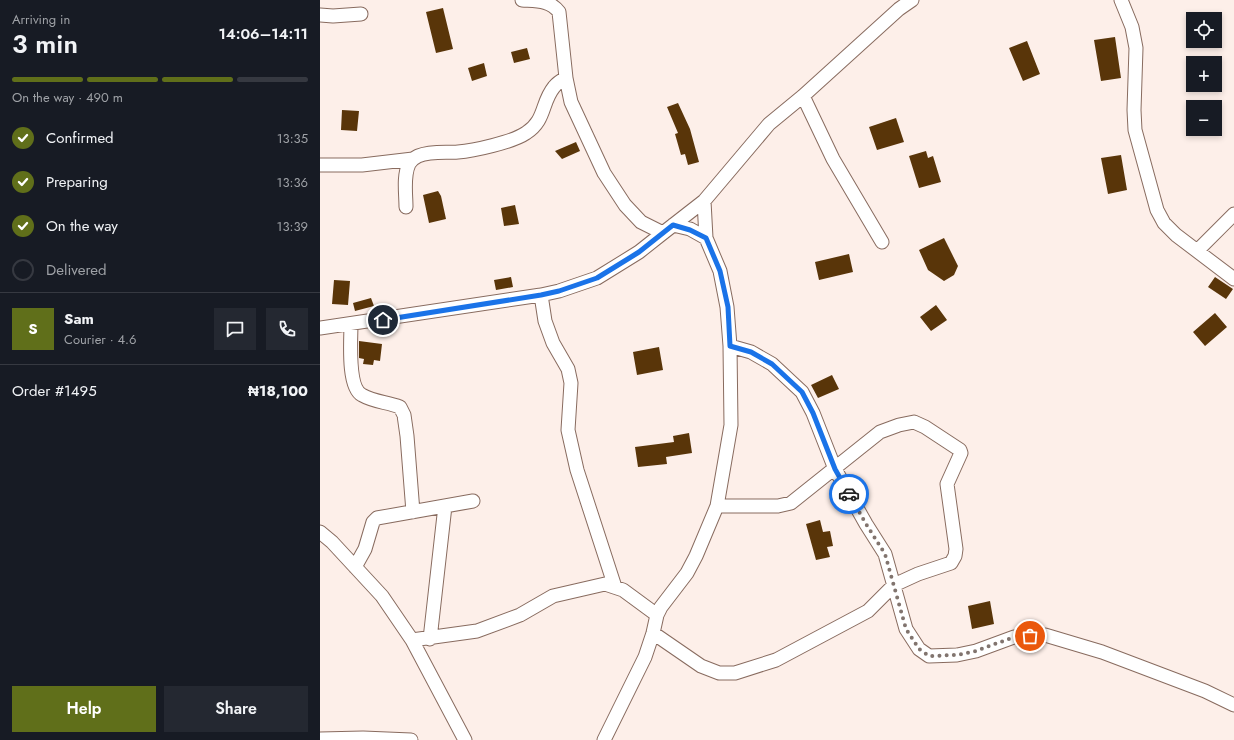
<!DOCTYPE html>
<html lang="en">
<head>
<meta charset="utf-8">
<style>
	:root { --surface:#171b24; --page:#242831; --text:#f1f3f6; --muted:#9ea1a6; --line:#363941; --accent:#606f1a }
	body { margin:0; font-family:Jost,sans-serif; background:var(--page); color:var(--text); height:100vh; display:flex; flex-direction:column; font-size:15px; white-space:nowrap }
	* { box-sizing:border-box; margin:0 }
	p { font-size:13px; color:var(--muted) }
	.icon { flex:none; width:22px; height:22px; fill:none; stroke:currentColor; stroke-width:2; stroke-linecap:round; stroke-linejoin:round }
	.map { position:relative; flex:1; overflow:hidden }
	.side { display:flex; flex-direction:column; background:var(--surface); width:320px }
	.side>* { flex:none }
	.buttons { position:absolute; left:866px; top:12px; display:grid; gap:8px }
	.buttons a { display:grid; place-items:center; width:36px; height:36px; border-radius:0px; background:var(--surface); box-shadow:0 2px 6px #0003; font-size:20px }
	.pin { position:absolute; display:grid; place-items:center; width:34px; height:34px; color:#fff; margin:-17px; border:2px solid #fff; border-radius:50%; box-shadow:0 1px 4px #0007 }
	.courier { position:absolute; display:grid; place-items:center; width:40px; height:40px; margin:-20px; border:3px solid #1a73e8; border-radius:50%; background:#fff; color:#222; box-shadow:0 1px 5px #0007 }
	.summary em { font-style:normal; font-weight:600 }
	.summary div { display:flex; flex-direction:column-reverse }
	.summary { display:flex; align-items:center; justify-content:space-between; height:68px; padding:0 12px }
	h1 { font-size:26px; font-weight:600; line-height:30px }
	.bar { display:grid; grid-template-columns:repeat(4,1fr); gap:6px 4px; align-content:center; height:48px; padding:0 12px }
	.bar i { height:5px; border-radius:3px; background:var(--line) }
	.bar .on { background:var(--accent) }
	.bar p { grid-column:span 4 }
	.line { display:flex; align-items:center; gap:10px; padding:0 12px; border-top:1px solid var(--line) }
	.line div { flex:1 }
	.round { display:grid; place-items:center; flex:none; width:42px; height:42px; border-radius:0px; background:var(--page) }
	ol { padding:0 12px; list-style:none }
	li { display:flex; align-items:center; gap:12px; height:44px }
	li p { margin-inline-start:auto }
	li .icon { padding:4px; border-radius:50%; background:var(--accent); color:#fff; stroke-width:4 }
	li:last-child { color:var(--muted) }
	li i { width:22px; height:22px; border:2px solid var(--line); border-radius:50% }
	.action { display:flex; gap:8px; margin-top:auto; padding:8px 12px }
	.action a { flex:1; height:46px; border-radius:0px; background:var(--accent); color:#fff; font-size:16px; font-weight:600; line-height:46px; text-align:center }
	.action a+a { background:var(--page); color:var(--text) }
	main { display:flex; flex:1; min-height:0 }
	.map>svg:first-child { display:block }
</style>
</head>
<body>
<main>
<section class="side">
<div class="summary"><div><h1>3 min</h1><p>Arriving in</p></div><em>14:06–14:11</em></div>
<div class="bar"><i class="on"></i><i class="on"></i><i class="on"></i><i></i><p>On the way · 490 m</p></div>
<ol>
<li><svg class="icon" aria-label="check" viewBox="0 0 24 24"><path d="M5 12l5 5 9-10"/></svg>Confirmed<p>13:35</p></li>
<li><svg class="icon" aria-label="check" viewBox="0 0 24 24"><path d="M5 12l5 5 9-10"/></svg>Preparing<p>13:36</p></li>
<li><svg class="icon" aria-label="check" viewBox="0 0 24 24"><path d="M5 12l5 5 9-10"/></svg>On the way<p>13:39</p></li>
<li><i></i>Delivered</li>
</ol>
<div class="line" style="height:72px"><b class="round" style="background:var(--accent);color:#fff">S</b><div><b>Sam</b><p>Courier · 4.6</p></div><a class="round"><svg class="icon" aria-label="chat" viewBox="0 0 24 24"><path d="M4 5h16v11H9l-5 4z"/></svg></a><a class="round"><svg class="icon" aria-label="phone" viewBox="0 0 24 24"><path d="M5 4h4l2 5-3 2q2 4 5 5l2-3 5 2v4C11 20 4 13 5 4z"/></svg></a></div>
<div class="line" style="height:52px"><div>Order #1495</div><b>₦18,100</b></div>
<div class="action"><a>Help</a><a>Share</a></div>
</section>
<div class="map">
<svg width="914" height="740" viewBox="0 0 914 740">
	<rect width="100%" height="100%" fill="#fdefe9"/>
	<path fill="#593509" d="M 123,8 L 133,49 L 116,53 L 106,12 Z
		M 795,37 L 801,78 L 781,81 L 774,40 Z
		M 707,41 L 720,74 L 703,81 L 689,48 Z
		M 207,48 L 210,59 L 194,63 L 191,52 Z
		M 164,63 L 167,76 L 152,81 L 148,68 Z
		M 358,103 L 370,129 L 379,162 L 368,165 L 365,154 L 361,155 L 355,134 L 358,133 L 347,107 Z
		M 22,110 L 39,111 L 37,131 L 21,130 Z
		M 576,118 L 584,142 L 557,150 L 549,127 Z
		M 256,142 L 260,151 L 242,159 L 235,151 Z
		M 606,151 L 608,158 L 613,156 L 621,182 L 599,188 L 589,156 Z
		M 801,155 L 807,190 L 788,194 L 781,158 Z
		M 118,191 L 121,196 L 126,219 L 109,223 L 103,195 Z
		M 195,205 L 199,224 L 184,226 L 181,208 Z
		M 624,238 L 638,266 L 634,275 L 624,281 L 608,270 L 599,250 Z
		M 529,254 L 533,272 L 499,280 L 495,262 Z
		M 191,277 L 193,287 L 176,290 L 174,280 Z
		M 895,277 L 913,289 L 906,299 L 888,287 Z
		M 14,280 L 30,281 L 28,305 L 12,304 Z
		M 51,298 L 54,306 L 35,311 L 33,303 Z
		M 616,305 L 627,320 L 611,331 L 600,317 Z
		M 895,313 L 907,327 L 885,346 L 873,332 Z
		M 39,341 L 62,344 L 60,361 L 54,360 L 53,365 L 43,364 L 44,359 L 39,358 Z
		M 339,347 L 343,370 L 317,375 L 313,352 Z
		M 512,375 L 519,389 L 498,398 L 491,385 Z
		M 369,433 L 372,453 L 346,457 L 347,464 L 318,467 L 315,447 L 354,442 L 353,436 Z
		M 500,520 L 503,532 L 510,531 L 513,546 L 507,547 L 510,557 L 496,560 L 486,524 Z
		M 670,601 L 674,624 L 652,629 L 648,606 Z"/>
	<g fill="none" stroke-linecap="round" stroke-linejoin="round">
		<g stroke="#886b5f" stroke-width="15">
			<path id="minor" d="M 202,0 C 217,1 230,0 239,12 L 246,78 L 251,102 L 284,173 L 305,205 L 321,222 L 343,233
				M 801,0 L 812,27 L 816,48 L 814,110 L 815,130 L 837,210 L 844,223 L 856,235 L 914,279
				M 0,15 L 13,16 L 41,14
				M 483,96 L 513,159 L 562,242
				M 0,165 L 42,165 L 93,159
				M 86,207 C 86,194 83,176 89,164 C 91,160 94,158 98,156 C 111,151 125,153 138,152 C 153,151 193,142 206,133 C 226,120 221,103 234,87 C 237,83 242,80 246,78
				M 353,225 L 370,229 L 386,238
				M 877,251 L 914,214
				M 221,295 L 225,321 L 233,343 L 248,369 L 251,383 L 248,430 L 257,470 L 295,587
				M 31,324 C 31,339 27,387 42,395 C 54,402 67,402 80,407 L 84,415 L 87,436 L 93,512
				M 0,328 L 221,295 L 239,291 L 277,278 L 319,252 L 343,233 L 384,201 L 449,124 L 483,96 L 579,9 L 592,0
				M 410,346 L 431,352 L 452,364 L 482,392 L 493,413 L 515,469 L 546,524 L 565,554 L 586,629 L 599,649 L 609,656 L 637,655 L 656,651 L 694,637 L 725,635 L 782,652 L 885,691 L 914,705
				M 0,532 L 12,542 L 62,596 L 92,640 L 145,740
				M 35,567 L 45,549 L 53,522 L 57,518 L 153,501
				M 333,633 L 381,666 L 399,673 L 415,673 L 456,660 L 548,611 L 574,585 L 598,574 L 631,563 L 635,556 L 636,549 L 627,484 L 641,453 L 640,450 L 605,427 L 594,422 L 579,425 L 560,432 L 471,503 L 458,506 L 397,506
				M 110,639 L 125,506
				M 92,640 L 157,631 L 200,615 L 233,596 L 285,584 L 303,590 L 337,615
				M 0,739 L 43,738 L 91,740
				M 284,740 L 325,657 L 333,633 L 337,615 L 341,607 L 367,573 L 376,556 L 397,506 L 406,454 L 411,425 L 410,346 L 407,307 L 400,271 L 386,238 L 384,201"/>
		</g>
		<use href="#minor" stroke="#fff" stroke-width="13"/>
	</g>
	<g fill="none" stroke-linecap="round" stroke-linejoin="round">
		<path stroke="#81746e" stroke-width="4" stroke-dasharray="0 7.2" d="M 529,494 L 546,524 L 565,554 L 586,629 L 599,649 L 609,656 L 637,655 L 656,651 L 694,637 L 710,636"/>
		<path stroke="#1a73e8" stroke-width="5" d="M 63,320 L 221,295 L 239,291 L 277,278 L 319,252 L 353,225 L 370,230 L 386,238 L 400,271 L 408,307 L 410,346 L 431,352 L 452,364 L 482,392 L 493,413 L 515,469 L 529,494"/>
	</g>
</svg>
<div class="buttons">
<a><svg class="icon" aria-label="locate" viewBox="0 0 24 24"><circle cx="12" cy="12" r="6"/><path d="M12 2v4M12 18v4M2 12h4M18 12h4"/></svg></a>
<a>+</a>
<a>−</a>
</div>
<div class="pin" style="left:710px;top:636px;background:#ea580c"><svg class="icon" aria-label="bag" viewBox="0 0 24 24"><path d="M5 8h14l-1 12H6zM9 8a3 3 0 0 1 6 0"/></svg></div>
<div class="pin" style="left:63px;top:320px;background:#1f2937"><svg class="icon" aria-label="home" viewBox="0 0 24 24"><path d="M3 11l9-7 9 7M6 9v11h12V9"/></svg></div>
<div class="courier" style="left:529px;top:494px"><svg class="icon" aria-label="car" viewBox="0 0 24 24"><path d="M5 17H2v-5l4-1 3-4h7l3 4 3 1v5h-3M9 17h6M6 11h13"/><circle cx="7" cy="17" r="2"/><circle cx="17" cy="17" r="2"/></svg></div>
</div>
</main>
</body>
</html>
